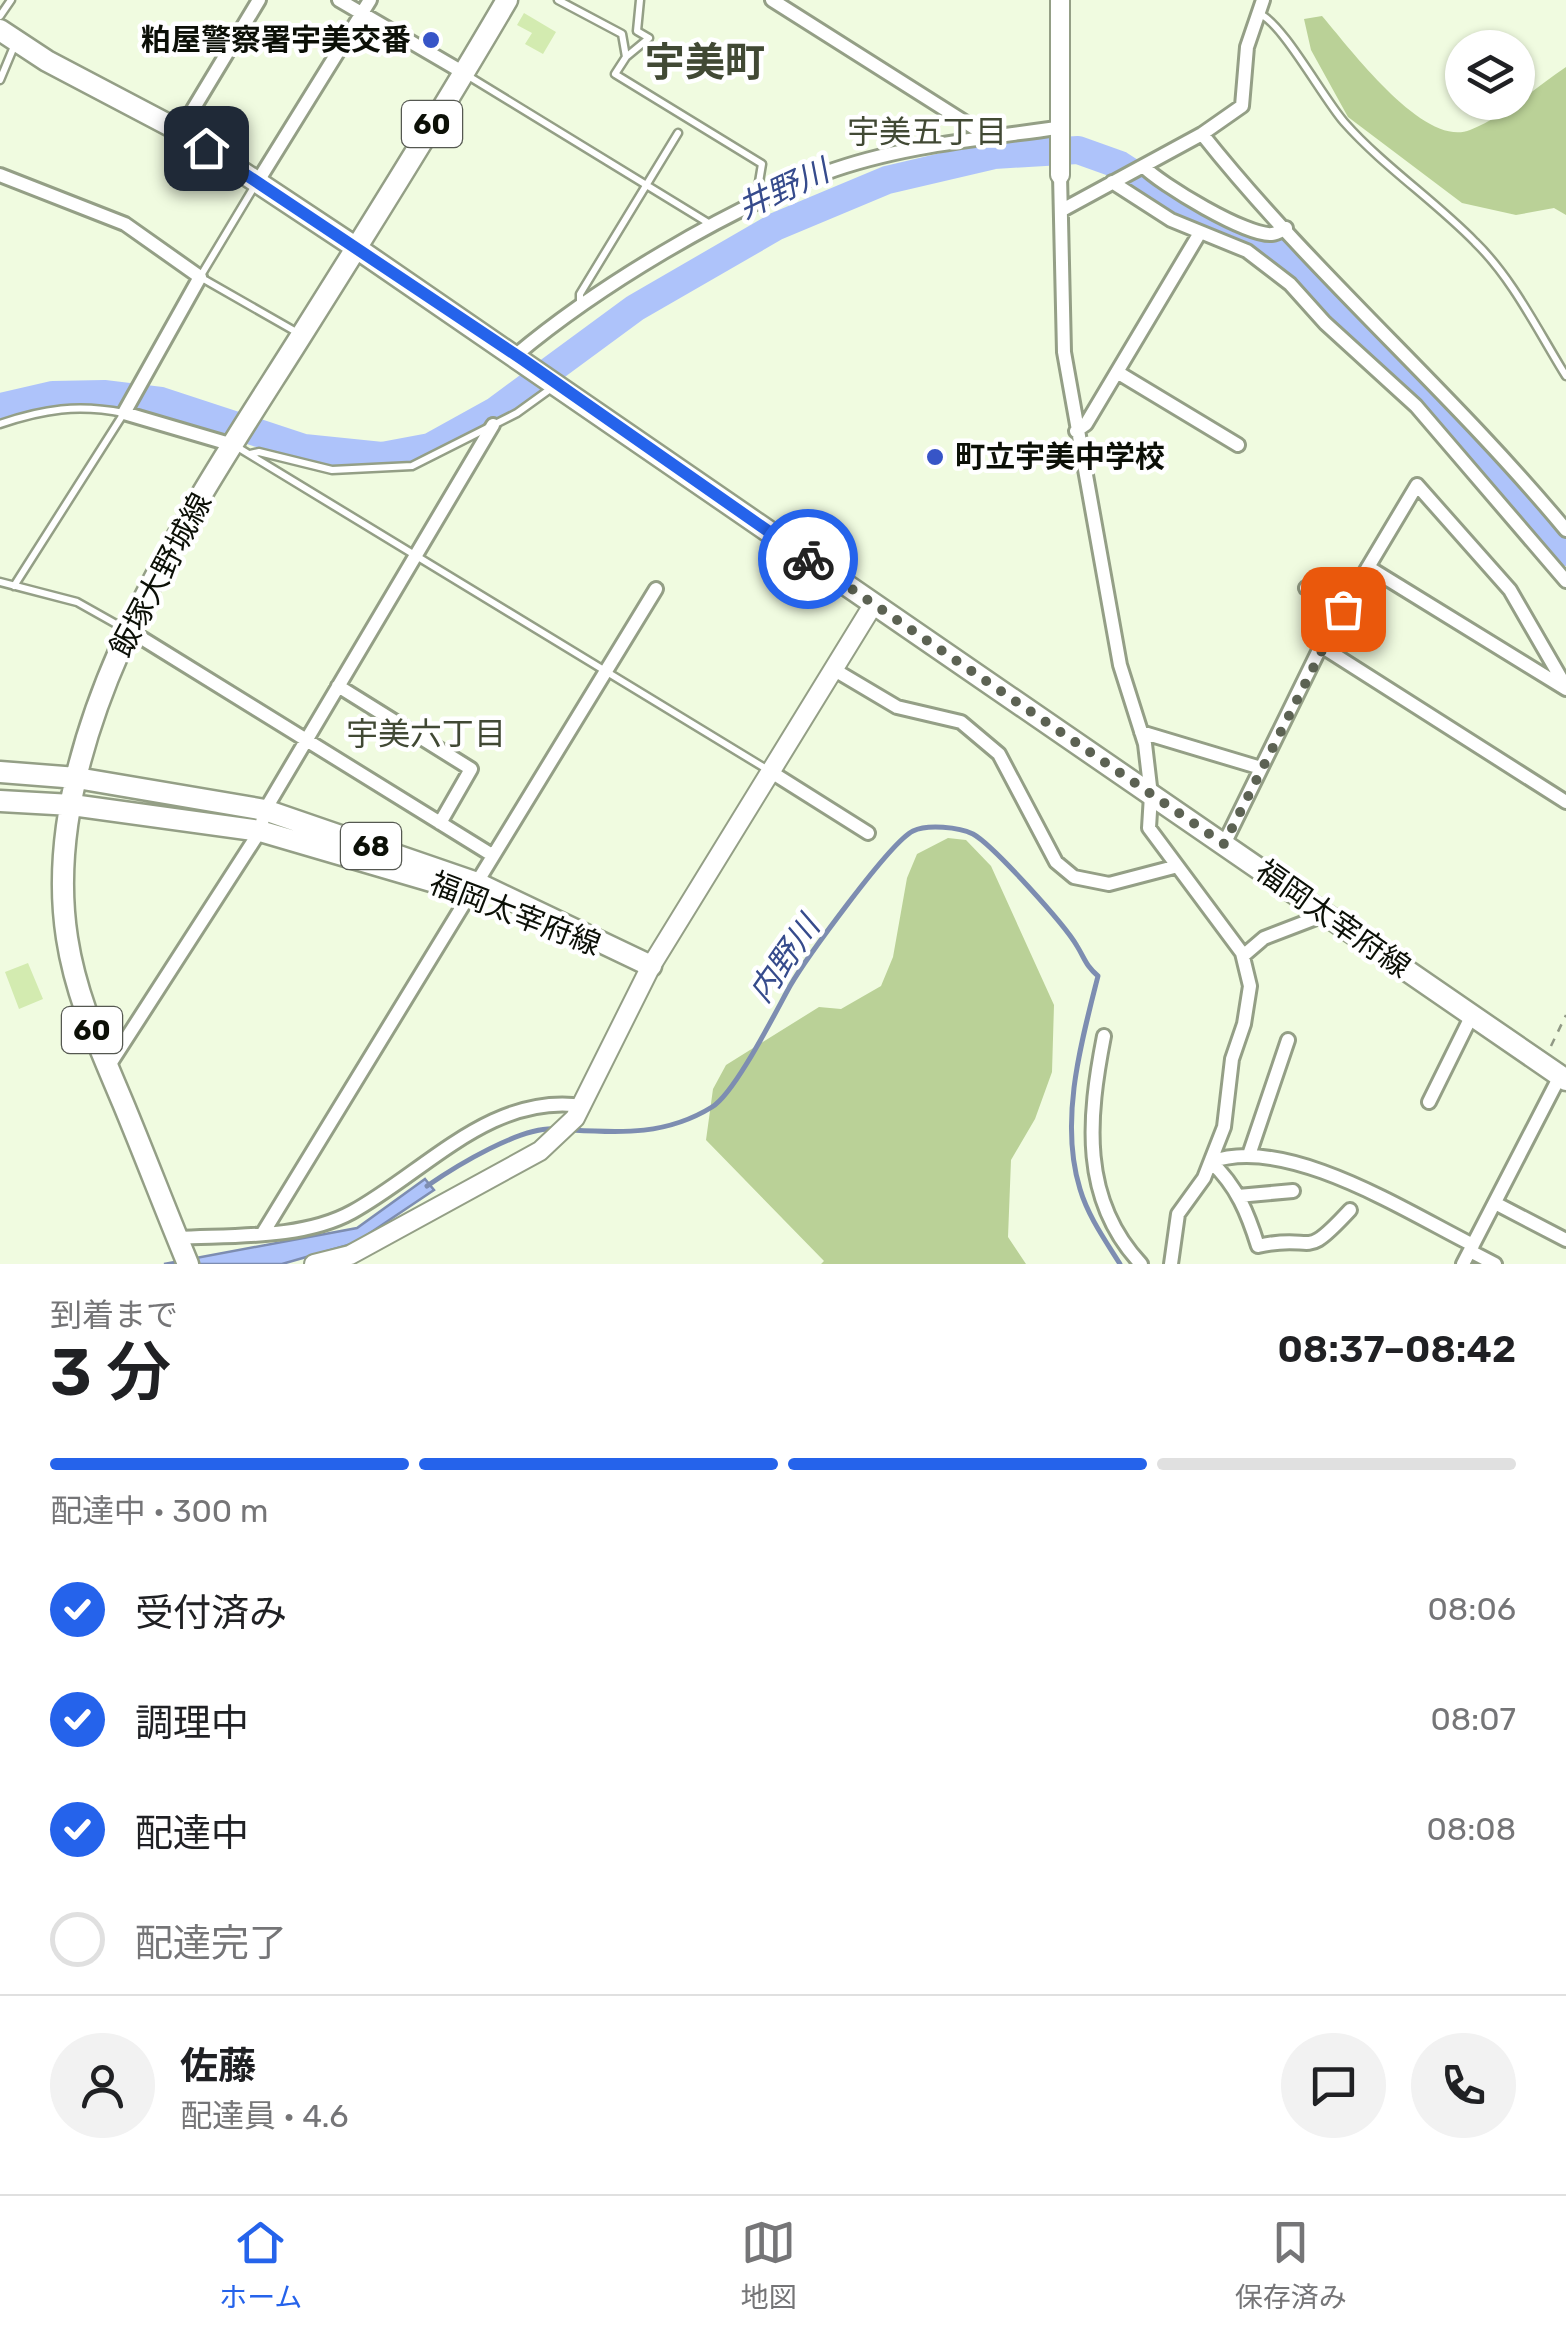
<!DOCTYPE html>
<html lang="ja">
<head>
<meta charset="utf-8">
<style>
	:root { --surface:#fff; --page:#f2f2f2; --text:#202124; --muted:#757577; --line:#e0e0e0; --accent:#2563eb }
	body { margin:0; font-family:Rubik,"Noto Sans JP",sans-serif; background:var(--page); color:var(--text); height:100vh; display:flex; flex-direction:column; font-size:38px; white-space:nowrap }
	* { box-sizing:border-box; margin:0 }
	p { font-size:32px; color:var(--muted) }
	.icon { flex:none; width:55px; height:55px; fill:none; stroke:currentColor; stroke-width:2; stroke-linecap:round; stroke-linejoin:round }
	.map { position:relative; height:1264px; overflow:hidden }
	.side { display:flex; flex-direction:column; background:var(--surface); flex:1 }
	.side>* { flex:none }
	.fabs { position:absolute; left:1445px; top:30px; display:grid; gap:20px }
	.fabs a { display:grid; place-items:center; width:90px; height:90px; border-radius:50%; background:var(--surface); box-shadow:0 2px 8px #0004; font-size:50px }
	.pin { position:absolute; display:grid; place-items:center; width:85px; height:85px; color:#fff; margin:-42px; border-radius:20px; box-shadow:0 5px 15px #0006 }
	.courier { position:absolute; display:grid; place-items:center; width:100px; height:100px; margin:-50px; border:8px solid #2563eb; border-radius:50%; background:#fff; color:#222; box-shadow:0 2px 12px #0007 }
	.head em { font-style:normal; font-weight:600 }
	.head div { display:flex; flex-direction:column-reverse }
	.head { display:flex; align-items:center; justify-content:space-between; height:170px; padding:0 50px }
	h1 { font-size:65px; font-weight:600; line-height:75px }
	.bar { display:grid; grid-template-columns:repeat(4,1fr); gap:15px 10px; align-content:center; height:120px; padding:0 50px }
	.bar i { height:12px; border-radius:8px; background:var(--line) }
	.bar .active { background:var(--accent) }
	.bar p { grid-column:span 4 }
	.line { display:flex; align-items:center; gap:25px; padding:0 50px; border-top:2px solid var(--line) }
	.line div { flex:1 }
	.round { display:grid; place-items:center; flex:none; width:105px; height:105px; border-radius:52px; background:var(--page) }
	ol { padding:0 50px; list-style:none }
	li { display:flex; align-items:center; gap:30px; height:110px }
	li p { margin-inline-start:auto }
	li .icon { padding:10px; border-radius:50%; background:var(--accent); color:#fff; stroke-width:4 }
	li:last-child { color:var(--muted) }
	li i { width:55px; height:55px; border:5px solid var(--line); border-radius:50% }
	.tabs { display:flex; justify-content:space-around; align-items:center; height:140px; border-top:2px solid var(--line); background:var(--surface); font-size:28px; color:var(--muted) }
	.tabs a { display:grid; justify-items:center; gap:5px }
	.tabs .active { color:var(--accent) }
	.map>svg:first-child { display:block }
</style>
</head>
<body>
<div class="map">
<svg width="1566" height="1264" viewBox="0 0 1566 1264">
	<rect width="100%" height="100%" fill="#f0fbe0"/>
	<path fill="#bad197" d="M 1322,16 C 1349,47 1424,149 1470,130 C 1505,116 1533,89 1566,67 L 1566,215 L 1554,208 L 1516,215 L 1462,203 L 1348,117 L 1311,50 L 1304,19 Z
		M 948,838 L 966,840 L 991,866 L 1054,1005 L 1052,1072 L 1035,1119 L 1011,1160 L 1008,1237 L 1026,1264 L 821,1264 L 824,1261 L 706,1140 L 713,1089 L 726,1065 L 819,1007 L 841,1009 L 881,986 L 893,957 L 907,878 L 917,854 Z"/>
	<path fill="#aec3fa" stroke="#7d8db1" stroke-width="2.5" d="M 425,1179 L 434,1190 L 355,1243 L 282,1264 L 164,1264 L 357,1228 Z"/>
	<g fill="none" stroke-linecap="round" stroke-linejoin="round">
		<path stroke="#7d8db1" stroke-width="5" d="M 572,1130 C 622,1133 667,1135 712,1107 C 735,1093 775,1013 790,986 C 805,960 890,842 913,831 C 927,824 959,827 973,834 C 993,845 1065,925 1077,946 C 1085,959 1086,966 1098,976 C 1081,1043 1059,1121 1080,1189 C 1088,1216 1105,1240 1120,1264
			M 427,1186 C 456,1166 521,1126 556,1129"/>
		<path stroke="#aec3fa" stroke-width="28" d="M 0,407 L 53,395 L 104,394 L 161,401 L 304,448 L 382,456 L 430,447 L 495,411 L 635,308 L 777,226 L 887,180 L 994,155 L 1078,150 L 1120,165 L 1204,219 L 1269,246 L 1427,402 L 1566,552"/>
	</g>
	<path fill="#d3ebb0" d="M 524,13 L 556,32 L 543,54 L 525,44 L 532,33 L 517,25 Z
		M 28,963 L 43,999 L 19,1009 L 5,972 Z"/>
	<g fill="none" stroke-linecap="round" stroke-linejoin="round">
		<g stroke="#949f86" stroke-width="11">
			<path id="lane" d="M 558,0 L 622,34 L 626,57 L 649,38 L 637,31 L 640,0
				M 1260,14 C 1283,24 1323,98 1344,122 C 1383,166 1434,200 1475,242 C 1513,279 1538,331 1566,376
				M 0,16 L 11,0
				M 626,57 L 615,74 L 762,164 L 756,200
				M 465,74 L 710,224
				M 0,80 L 15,44
				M 254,187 L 200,277 L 298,333
				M 580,307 L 580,294 L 678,133
				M 0,424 C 44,409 78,404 124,413 L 14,586
				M 234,445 L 768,770
				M 250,454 L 259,452 L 332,470 L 412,466 L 517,413 L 553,387
				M 0,582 L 77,602 L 125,629"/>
		</g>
		<g stroke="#949f86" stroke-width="18">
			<path id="street" d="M 339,0 L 464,73
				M 772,0 L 990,138
				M 180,131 L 259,0
				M 1202,134 C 1313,274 1452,392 1566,530
				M 1143,166 C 1160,184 1248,237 1272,234 C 1275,234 1283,230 1286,228
				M 0,175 L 125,224 L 200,277 L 124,413 L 233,445
				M 1060,175 L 1064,352 L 1120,665 L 1145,744 L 1151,795 L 1149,828 L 1242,953 L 1250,986 L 1244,1024 L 1232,1059 L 1224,1127 L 1204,1178 L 1178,1214 L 1171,1264
				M 258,181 L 370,0
				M 1112,182 L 1171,220 L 1247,251 L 1290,284 L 1325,323 L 1416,406 L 1566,581
				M 1064,209 L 1202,134 L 1242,106 L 1247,47 L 1263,0
				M 516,355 C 597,287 725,210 825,173 C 898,146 980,139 1057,128
				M 1117,372 L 1238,445
				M 1076,431 L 1086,424 L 1198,236
				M 1368,567 L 1566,689
				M 1306,588 L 1343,609
				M 127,629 L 492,855
				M 1321,646 L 1566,802
				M 833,669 L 897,707 L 961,722 L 999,754 L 1056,862 L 1074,877 L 1109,884 L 1174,867
				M 338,686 L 471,769 L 440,823
				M 1141,732 L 1261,768
				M 768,770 L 868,833
				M 1224,844 L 1321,646 L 1417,485 L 1510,590 L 1566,687
				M 1243,956 L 1264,938 L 1316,918 L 1321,911
				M 1104,1036 C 1088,1118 1080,1199 1141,1264
				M 108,1067 L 260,831 L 265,810 L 493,425
				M 1429,1102 L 1472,1015
				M 1249,1155 L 1288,1040
				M 1238,1196 L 1293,1191
				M 1495,1203 L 1566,1240
				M 1350,1210 C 1300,1264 1318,1232 1258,1246 C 1248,1214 1237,1186 1211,1162 C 1286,1134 1407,1212 1473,1245
				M 263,1233 L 656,589
				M 178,1238 C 233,1235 303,1239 352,1212 C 425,1172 492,1092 583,1106
				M 1470,1251 L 1495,1264
				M 1463,1264 L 1560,1076"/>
		</g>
		<g stroke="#949f86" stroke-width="22">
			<path id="secondary" d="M 1060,175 L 1060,0
				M 314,1264 L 350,1255 L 540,1151 L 575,1118 L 651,966 L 873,605"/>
		</g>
		<g stroke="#949f86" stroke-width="25">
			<path id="primary" d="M 0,30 L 47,61 L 180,131 L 355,247 L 1566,1080
				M 0,772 L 77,778 L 265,810 L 477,883 L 651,966
				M 0,801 L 72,805 L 260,831 L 448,886
				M 188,1264 C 166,1211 145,1156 123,1103 C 100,1048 76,997 67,938 C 35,731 196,503 301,336 C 371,225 441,113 507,0"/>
		</g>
		<path stroke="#909885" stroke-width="2.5" stroke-dasharray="8 8" stroke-linecap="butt" d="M 1551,1046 L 1566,1015"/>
		<use href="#lane" stroke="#fff" stroke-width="6"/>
		<use href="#street" stroke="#fff" stroke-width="12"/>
		<use href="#secondary" stroke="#fff" stroke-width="18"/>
		<use href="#primary" stroke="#fff" stroke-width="20"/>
	</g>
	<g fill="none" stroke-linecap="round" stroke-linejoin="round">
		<path stroke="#5c6253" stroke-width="10" stroke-dasharray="0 18" d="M 808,559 L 1224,844 L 1343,609"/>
		<path stroke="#2563eb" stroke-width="12" d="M 206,148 L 522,359 L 808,559"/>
	</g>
	<g fill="#3755c7" stroke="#fff" stroke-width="4">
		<circle cx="431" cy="40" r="10"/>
		<circle cx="935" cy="457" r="10"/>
	</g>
	<g text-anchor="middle" stroke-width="9" stroke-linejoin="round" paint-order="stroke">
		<g fill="#fff" stroke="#555851" stroke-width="2.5">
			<rect x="402" y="101" width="60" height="46" rx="8"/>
			<rect x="341" y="823" width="60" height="46" rx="8"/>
			<rect x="62" y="1007" width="60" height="46" rx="8"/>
		</g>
		<g font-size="28" font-weight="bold" fill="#0c1007">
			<text x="432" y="134">60</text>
			<text x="371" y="856">68</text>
			<text x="92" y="1040">60</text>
		</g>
		<g font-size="30" font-weight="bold" fill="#0c1007" stroke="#fff" text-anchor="end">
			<text x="411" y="50">粕屋警察署宇美交番</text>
			<text x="955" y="467" text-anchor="start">町立宇美中学校</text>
		</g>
		<g font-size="30" fill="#0c1007" stroke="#fff">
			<text transform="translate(161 575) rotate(-62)" y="10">飯塚大野城線</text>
			<text transform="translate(515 914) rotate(21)" y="10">福岡太宰府線</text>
			<text transform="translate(1333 919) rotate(35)" y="10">福岡太宰府線</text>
		</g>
		<g font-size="32" fill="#414934" stroke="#fff">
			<text x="927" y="143">宇美五丁目</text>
			<text x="426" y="745">宇美六丁目</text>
		</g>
		<g font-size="32" font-style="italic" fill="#364b8c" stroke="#fff">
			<text transform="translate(783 189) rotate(-25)" y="11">井野川</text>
			<text transform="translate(784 959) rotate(-55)" y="11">内野川</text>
		</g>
		<g font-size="40" font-weight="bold" fill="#414934" stroke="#fff">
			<text x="705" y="76">宇美町</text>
		</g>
	</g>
</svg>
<div class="fabs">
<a><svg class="icon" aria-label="layers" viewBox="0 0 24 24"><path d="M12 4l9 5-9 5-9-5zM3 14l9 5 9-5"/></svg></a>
</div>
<div class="pin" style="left:1343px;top:609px;background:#ea580c"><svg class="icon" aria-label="bag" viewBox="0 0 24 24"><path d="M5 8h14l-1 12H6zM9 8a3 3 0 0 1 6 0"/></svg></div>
<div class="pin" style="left:206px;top:148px;background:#1f2937"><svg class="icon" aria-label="home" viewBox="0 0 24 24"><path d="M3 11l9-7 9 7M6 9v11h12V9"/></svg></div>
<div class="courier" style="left:808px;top:559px"><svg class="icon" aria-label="bike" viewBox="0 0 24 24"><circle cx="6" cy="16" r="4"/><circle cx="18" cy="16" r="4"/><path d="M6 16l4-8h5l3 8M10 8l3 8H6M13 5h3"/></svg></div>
</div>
<section class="side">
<div class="head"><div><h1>3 分</h1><p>到着まで</p></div><em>08:37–08:42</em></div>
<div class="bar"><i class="active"></i><i class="active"></i><i class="active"></i><i></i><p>配達中 · 300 m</p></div>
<ol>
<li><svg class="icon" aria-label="check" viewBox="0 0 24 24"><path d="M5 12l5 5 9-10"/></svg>受付済み<p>08:06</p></li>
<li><svg class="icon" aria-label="check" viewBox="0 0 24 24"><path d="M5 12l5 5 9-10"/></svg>調理中<p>08:07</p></li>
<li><svg class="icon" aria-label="check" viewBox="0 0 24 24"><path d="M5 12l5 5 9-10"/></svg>配達中<p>08:08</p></li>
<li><i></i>配達完了</li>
</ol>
<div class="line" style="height:180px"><a class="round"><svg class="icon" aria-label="person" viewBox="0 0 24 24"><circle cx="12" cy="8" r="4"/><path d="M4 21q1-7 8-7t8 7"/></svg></a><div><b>佐藤</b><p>配達員 · 4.6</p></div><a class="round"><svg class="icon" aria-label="chat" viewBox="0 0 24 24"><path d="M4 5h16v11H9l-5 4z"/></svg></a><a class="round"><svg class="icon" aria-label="phone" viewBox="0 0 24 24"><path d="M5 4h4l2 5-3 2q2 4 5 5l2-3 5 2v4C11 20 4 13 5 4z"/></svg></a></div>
</section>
<nav class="tabs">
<a class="active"><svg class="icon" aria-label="home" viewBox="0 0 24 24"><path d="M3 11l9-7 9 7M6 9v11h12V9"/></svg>ホーム</a>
<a><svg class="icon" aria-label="map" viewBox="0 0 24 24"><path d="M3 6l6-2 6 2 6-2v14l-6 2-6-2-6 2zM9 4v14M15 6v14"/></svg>地図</a>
<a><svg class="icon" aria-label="saved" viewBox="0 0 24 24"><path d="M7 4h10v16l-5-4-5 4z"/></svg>保存済み</a>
</nav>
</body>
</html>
